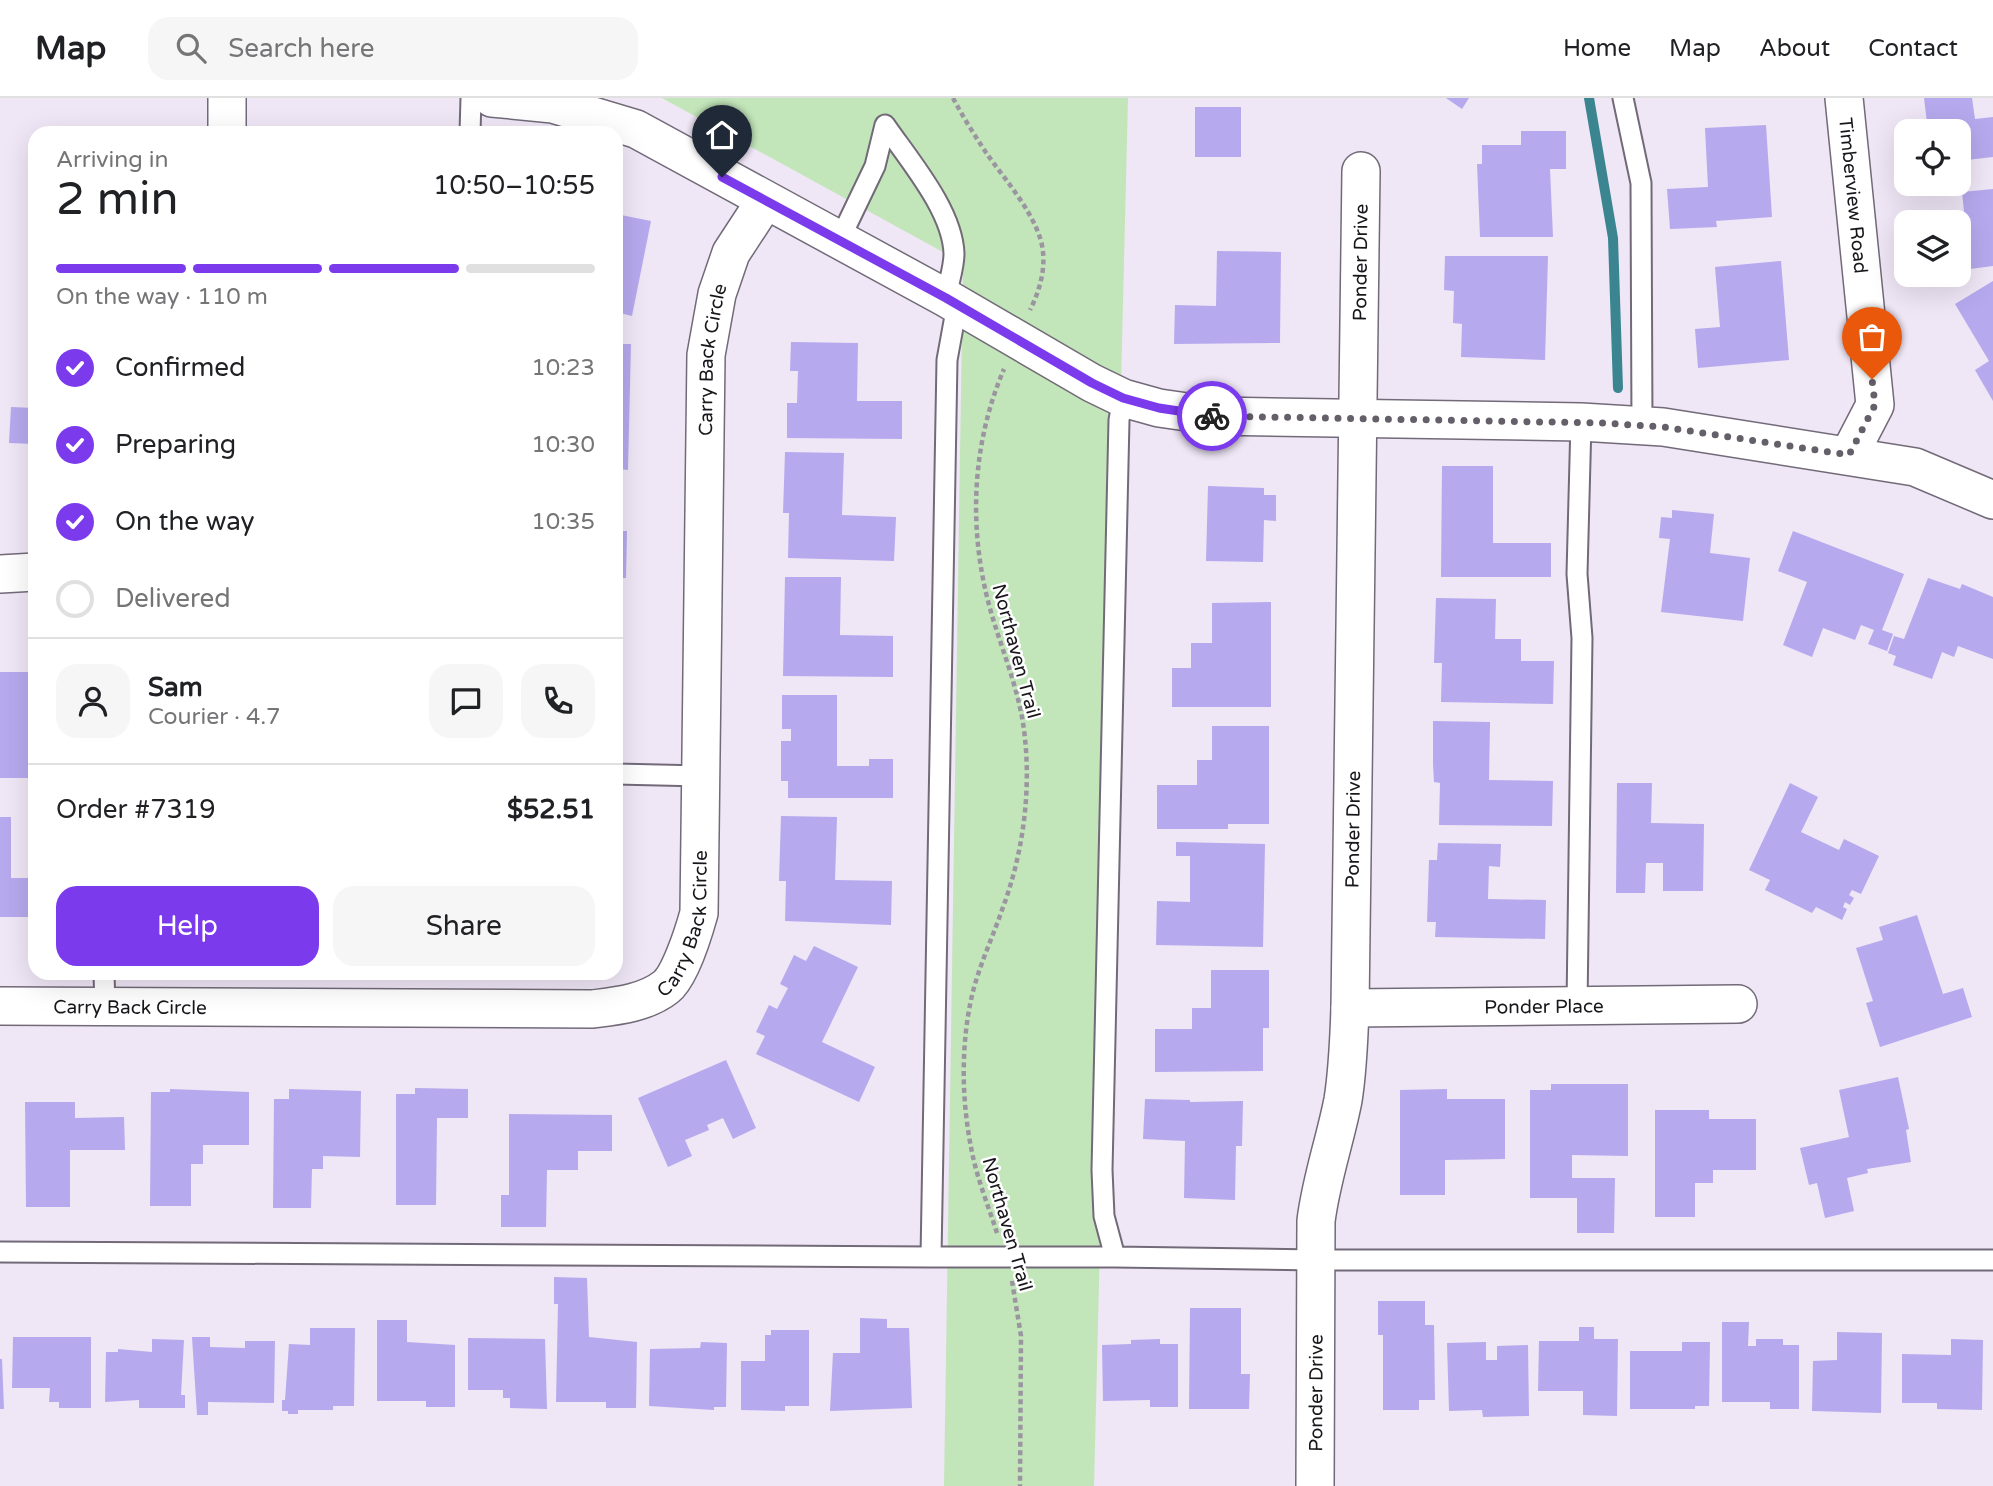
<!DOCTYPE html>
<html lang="en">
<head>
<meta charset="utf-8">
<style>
	:root { --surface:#fff; --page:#f6f6f6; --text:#202124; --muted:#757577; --line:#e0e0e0; --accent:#7c3aed }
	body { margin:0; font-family:"Varela Round",sans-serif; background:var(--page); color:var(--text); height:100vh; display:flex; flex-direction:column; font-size:26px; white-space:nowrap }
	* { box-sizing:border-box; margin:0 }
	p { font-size:23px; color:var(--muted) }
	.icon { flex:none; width:38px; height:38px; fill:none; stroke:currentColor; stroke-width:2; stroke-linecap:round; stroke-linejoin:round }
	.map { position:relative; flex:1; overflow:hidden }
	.details { position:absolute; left:28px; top:28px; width:595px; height:854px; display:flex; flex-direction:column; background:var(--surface); border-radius:21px; box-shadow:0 7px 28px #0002 }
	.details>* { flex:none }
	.tools { position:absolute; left:1894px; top:21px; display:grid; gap:14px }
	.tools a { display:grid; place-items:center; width:77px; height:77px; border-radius:14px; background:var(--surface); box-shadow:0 7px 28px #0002; font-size:35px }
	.pin { position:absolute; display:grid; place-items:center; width:60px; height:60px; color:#fff; margin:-72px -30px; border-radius:50% 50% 50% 0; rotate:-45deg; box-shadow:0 0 7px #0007 }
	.pin .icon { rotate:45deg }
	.courier { position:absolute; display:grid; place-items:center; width:70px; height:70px; margin:-35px; border:5px solid #7c3aed; border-radius:50%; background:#fff; color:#222; box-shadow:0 2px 9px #0007 }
	.headline em { font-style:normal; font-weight:600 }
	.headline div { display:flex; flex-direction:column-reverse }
	.headline { display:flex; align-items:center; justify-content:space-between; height:119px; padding:0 28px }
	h1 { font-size:46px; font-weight:600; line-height:52px }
	.bar { display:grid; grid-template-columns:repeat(4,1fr); gap:10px 7px; align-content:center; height:84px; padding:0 28px }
	.bar i { height:9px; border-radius:5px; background:var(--line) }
	.bar .current { background:var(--accent) }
	.bar p { grid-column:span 4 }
	.line { display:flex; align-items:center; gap:18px; padding:0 28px; border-top:2px solid var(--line) }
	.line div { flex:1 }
	.round { display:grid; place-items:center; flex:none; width:74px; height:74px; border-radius:21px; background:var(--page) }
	ol { padding:0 28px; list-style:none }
	li { display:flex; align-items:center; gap:21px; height:77px }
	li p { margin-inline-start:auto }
	li .icon { padding:7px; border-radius:50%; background:var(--accent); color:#fff; stroke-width:4 }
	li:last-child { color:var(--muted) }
	li i { width:38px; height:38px; border:4px solid var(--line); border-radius:50% }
	.cta { display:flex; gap:14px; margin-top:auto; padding:14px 28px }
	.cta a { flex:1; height:80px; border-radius:21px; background:var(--accent); color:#fff; font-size:28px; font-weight:600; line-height:80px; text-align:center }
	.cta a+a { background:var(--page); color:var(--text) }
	header { display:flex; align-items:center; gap:42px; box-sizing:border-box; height:98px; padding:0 35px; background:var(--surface); border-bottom:2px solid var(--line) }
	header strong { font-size:33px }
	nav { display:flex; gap:38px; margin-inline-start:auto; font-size:24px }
	.search { width:490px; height:63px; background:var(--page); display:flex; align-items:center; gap:18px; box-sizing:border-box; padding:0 24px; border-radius:21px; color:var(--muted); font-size:26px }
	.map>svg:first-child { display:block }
</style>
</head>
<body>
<header>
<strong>Map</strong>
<div class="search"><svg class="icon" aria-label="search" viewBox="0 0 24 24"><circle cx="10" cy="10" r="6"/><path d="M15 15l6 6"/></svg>Search here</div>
<nav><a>Home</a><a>Map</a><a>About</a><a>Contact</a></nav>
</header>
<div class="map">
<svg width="1993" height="1388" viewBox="0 0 1993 1388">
	<rect width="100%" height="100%" fill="#efe6f6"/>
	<path fill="#c2e5ba" d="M 662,0 L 1128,0 L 1094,1388 L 944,1388 L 963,165 Z"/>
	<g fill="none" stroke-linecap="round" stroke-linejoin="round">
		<path stroke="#3b8590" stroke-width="10" d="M 1589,0 L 1613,140 L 1618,290"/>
	</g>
	<path fill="#b6a9ee" d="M 1446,0 L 1469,0 L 1462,11 Z
		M 1924,0 L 1972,0 L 1975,21 L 1993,19 L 1993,59 L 1967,62 L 1966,53 L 1958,53 L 1958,33 L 1928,33 Z
		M 1195,9 L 1241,9 L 1241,59 L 1195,59 Z
		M 1766,27 L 1772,119 L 1716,123 L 1717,129 L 1670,131 L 1667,91 L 1708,89 L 1705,30 Z
		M 1521,33 L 1566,33 L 1566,71 L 1550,71 L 1553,139 L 1480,139 L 1477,66 L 1482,66 L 1482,47 L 1521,47 Z
		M 1993,91 L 1993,168 L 1970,171 L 1962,94 Z
		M 616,116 L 651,123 L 632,218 L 616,214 Z
		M 1217,153 L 1281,154 L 1280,245 L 1174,246 L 1175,207 L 1216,208 Z
		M 1445,158 L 1548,158 L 1545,262 L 1461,259 L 1462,226 L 1453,225 L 1454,193 L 1444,192 Z
		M 1781,163 L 1789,262 L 1698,270 L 1695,231 L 1720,229 L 1715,169 Z
		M 1993,183 L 1993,303 L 1975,272 L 1989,263 L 1955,206 Z
		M 791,244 L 858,245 L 857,303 L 902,303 L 902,341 L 787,340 L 787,305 L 797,305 L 798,273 L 790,273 Z
		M 616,246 L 631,246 L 628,372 L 616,371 Z
		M 11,309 L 35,310 L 35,346 L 9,345 Z
		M 785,354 L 844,355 L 842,417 L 896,419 L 894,463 L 788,460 L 789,415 L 783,415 Z
		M 1442,368 L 1493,368 L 1493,445 L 1551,445 L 1551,479 L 1441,479 Z
		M 1208,388 L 1264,390 L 1264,397 L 1276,397 L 1276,423 L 1264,422 L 1263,464 L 1206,463 Z
		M 616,403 L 620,403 L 619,433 L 627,433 L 626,480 L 616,480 Z
		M 1672,412 L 1714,416 L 1710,455 L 1750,460 L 1743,523 L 1661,514 L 1670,441 L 1659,440 L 1661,419 L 1672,420 Z
		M 1793,433 L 1904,476 L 1882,532 L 1893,536 L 1887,553 L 1868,546 L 1874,532 L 1861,527 L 1855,542 L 1823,530 L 1812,559 L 1783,547 L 1807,484 L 1778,473 Z
		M 785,479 L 841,479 L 840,537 L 893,538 L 893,579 L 783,578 Z
		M 1928,480 L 1960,491 L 1962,486 L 1993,499 L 1993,561 L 1958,548 L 1954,559 L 1942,554 L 1932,581 L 1893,567 L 1896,558 L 1888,555 L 1894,538 L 1904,541 Z
		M 1436,500 L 1496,501 L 1495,541 L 1521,541 L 1521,563 L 1554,563 L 1553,606 L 1441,604 L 1442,565 L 1434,565 Z
		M 1271,504 L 1271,609 L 1172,609 L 1172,570 L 1191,570 L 1191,545 L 1212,545 L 1212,505 Z
		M 616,564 L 622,564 L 620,629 L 616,629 Z
		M 0,574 L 35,574 L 35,680 L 0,680 Z
		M 782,597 L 837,597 L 837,668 L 869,668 L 869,661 L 893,661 L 893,700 L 788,700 L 788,683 L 781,683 L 781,643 L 791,643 L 791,631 L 782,631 Z
		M 1433,623 L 1490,624 L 1489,682 L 1553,683 L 1552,728 L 1439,727 L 1440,685 L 1434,684 L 1433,666 Z
		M 1212,628 L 1269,628 L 1269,726 L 1228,726 L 1228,731 L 1157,731 L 1157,687 L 1197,687 L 1197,662 L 1212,662 Z
		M 1617,685 L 1652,685 L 1651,725 L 1704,726 L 1703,793 L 1663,793 L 1663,765 L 1646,765 L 1645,795 L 1616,795 Z
		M 1790,685 L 1818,699 L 1801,734 L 1839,752 L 1844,741 L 1879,758 L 1861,796 L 1852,792 L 1849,797 L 1854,800 L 1850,807 L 1845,804 L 1843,809 L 1847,811 L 1842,822 L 1816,809 L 1812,815 L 1765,792 L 1770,782 L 1749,772 Z
		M 781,718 L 837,719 L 835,782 L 892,783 L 891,827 L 785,823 L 786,783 L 779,783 Z
		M 0,719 L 11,719 L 11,780 L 35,780 L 35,819 L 0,819 Z
		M 1176,744 L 1265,746 L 1263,849 L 1156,847 L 1157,803 L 1190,804 L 1190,758 L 1176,758 Z
		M 1438,745 L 1501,746 L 1500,769 L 1489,768 L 1488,801 L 1546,802 L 1545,841 L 1435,839 L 1436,824 L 1427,824 L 1429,762 L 1437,762 Z
		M 1917,817 L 1943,896 L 1963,890 L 1972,919 L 1880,949 L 1866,905 L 1873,903 L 1856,850 L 1883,842 L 1879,829 Z
		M 814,848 L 858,869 L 822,944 L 875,969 L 859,1004 L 756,956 L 765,938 L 756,934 L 769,907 L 777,911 L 788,890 L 780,886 L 794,857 L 806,863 Z
		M 1211,872 L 1269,872 L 1269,930 L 1263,930 L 1263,973 L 1155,974 L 1155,931 L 1192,931 L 1192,910 L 1211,910 Z
		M 726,962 L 756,1030 L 733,1041 L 723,1020 L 707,1027 L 709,1032 L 685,1042 L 692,1058 L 668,1069 L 638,1000 Z
		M 1898,979 L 1909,1031 L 1906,1032 L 1911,1064 L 1867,1071 L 1868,1075 L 1847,1080 L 1854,1113 L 1825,1120 L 1817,1085 L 1809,1087 L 1800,1050 L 1849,1039 L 1839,992 Z
		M 1551,986 L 1628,986 L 1628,1058 L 1572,1057 L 1572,1080 L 1615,1080 L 1614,1135 L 1577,1135 L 1577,1100 L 1530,1100 L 1530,992 L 1551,992 Z
		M 415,990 L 468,991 L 468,1020 L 437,1020 L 436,1107 L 396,1107 L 396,996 L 415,996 Z
		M 170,991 L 249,994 L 249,1047 L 203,1047 L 203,1066 L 191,1066 L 191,1108 L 150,1108 L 151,994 L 170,994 Z
		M 289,991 L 361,993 L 360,1059 L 323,1058 L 323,1071 L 312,1071 L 311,1110 L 273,1110 L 274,1001 L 289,1001 Z
		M 1447,991 L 1447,1001 L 1505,1001 L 1505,1061 L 1445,1062 L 1445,1097 L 1400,1097 L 1400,992 Z
		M 1145,1001 L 1190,1002 L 1190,1004 L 1243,1003 L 1242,1048 L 1236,1048 L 1235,1102 L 1184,1100 L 1185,1043 L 1143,1041 Z
		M 25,1004 L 75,1004 L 75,1020 L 124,1019 L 125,1052 L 70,1052 L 70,1109 L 26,1109 Z
		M 1655,1012 L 1709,1012 L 1709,1021 L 1756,1021 L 1756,1072 L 1713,1072 L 1713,1085 L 1695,1085 L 1695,1119 L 1655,1119 Z
		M 509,1016 L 612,1017 L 612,1053 L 578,1053 L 578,1072 L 547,1072 L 546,1129 L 501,1129 L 501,1097 L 509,1097 Z
		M 554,1179 L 587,1180 L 589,1239 L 637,1244 L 636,1310 L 606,1310 L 606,1304 L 556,1304 L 558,1206 L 554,1206 Z
		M 1378,1203 L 1425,1203 L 1425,1227 L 1434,1227 L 1435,1302 L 1419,1302 L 1419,1312 L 1383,1312 L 1383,1237 L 1378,1237 Z
		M 1190,1210 L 1241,1210 L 1241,1276 L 1250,1276 L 1249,1311 L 1189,1311 Z
		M 860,1220 L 887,1221 L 887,1230 L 909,1230 L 912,1310 L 830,1313 L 833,1255 L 860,1255 Z
		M 377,1222 L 407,1222 L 407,1244 L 455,1247 L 455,1309 L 426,1309 L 426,1303 L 377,1303 Z
		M 1722,1224 L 1749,1224 L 1748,1248 L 1756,1248 L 1756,1241 L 1783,1241 L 1783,1247 L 1799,1247 L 1799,1311 L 1770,1311 L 1770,1304 L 1722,1304 Z
		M 1579,1229 L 1594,1229 L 1594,1241 L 1618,1241 L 1617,1318 L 1583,1317 L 1583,1293 L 1538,1293 L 1539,1243 L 1579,1243 Z
		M 310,1230 L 355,1230 L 354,1308 L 333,1308 L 333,1312 L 298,1312 L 298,1316 L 288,1316 L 288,1313 L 282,1313 L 282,1302 L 285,1302 L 289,1246 L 310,1247 Z
		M 771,1232 L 809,1232 L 809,1308 L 785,1308 L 785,1313 L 741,1312 L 741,1263 L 765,1263 L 765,1237 L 771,1237 Z
		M 1837,1234 L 1882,1235 L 1881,1315 L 1812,1313 L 1813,1263 L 1837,1262 Z
		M 13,1239 L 91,1239 L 91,1310 L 59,1310 L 59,1304 L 49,1304 L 50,1290 L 12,1290 Z
		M 192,1239 L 210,1239 L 210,1249 L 245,1250 L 245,1243 L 275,1243 L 274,1305 L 208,1304 L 208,1317 L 197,1317 Z
		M 468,1240 L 545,1241 L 547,1311 L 510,1310 L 510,1300 L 503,1300 L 503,1292 L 468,1292 Z
		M 152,1241 L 184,1242 L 181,1297 L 185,1297 L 185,1310 L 139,1310 L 139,1302 L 105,1304 L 106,1254 L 118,1254 L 118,1251 L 152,1254 Z
		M 1160,1241 L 1160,1246 L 1178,1246 L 1178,1309 L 1150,1309 L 1150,1302 L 1103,1303 L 1102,1247 L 1131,1246 L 1131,1242 Z
		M 1951,1241 L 1983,1242 L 1982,1312 L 1937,1311 L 1937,1305 L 1902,1305 L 1902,1256 L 1951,1257 Z
		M 701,1244 L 727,1245 L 726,1309 L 714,1309 L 714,1312 L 649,1308 L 650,1251 L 700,1250 Z
		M 1486,1244 L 1486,1262 L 1497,1262 L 1497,1248 L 1528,1247 L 1529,1318 L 1483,1319 L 1482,1312 L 1449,1313 L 1447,1245 Z
		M 1682,1244 L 1710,1244 L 1709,1308 L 1695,1308 L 1695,1311 L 1630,1311 L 1630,1253 L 1682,1253 Z
		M 0,1261 L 2,1261 L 4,1311 L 0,1311 Z"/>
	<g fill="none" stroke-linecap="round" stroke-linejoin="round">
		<g stroke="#726a78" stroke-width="23">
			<path id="lane" d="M 1623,0 L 1641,85 L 1642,328
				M 470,35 L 471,0
				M 839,143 L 875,68 L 885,27 C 909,62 953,113 954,156 C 954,170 948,186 946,200
				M 616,676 L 702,678
				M 104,875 L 105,910
				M 1577,908 L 1582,540 L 1577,476 L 1581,324
				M 0,1154 L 931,1159 L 947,262 L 957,207
				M 931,1159 L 1115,1159 L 1316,1162 L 1993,1162
				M 1115,1159 L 1104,1118 L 1102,1072 L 1119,322 L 1123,300"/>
		</g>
		<g stroke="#726a78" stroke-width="40">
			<g id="street">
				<path d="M 227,0 L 227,35"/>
				<path d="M 492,0 L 553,6 L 636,31 L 946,200 L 1092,285 L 1123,300 L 1159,310 L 1215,318 L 1581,324 L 1663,329 L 1915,369 L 1993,402"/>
				<path id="s1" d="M 1844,0 L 1875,307 L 1849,357"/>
				<path d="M 0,476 L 35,474"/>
				<path id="s2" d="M 0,908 L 593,911 C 616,908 646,905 666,889 C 680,878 694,833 699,815 L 706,257 L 717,196 L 731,155 L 765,103"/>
				<path id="s3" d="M 1350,910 L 1738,906"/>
				<path id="s4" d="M 1315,1388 L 1316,1123 C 1321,1082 1335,1043 1343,1002 C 1348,971 1349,940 1350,910 L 1361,73"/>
			</g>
		</g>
		<path stroke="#9b95a0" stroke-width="4.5" stroke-dasharray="5 3.5" stroke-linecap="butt" d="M 953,0 C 963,19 975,38 987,56 C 1006,83 1040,121 1043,154 C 1045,174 1039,194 1030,212
			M 997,1135 C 988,1107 976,1078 971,1049 C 962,1004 961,952 970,907 C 976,874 991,844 1002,812 C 1022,759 1031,698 1025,641 C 1021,596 1003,556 991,514 C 968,434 971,348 1004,271
			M 1012,1183 L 1021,1238 L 1020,1388"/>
		<use href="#lane" stroke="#fff" stroke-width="19"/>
		<use href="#street" stroke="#fff" stroke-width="37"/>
	</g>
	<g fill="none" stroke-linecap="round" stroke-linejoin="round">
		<path stroke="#645f68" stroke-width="7" stroke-dasharray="0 12.6" d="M 1212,318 L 1602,325 L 1663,329 L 1849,357 L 1875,307 L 1872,281"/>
		<path stroke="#7c3aed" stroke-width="9" d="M 722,79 L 946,200 L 1092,285 L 1123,300 L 1159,310 L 1212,318"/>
	</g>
	<g text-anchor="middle" stroke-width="5" stroke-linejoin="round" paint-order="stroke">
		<g font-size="19" fill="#19161b" stroke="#fff">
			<text dy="7" stroke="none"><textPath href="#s1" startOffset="98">Timberview Road</textPath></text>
			<text dy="7" stroke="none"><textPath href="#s4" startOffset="1227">Ponder Drive</textPath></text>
			<text dy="7" stroke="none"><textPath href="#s2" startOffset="1306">Carry Back Circle</textPath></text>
			<text transform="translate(1017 553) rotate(75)" y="7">Northaven Trail</text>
			<text dy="7" stroke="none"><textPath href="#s4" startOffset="660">Ponder Drive</textPath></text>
			<text dy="7" stroke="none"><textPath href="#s2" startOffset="738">Carry Back Circle</textPath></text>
			<text dy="7" stroke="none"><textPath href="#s3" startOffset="194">Ponder Place</textPath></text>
			<text dy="7" stroke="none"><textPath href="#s2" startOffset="130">Carry Back Circle</textPath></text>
			<text transform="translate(1008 1126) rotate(74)" y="7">Northaven Trail</text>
			<text dy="7" stroke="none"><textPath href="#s4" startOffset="93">Ponder Drive</textPath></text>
		</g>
	</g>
</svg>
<div class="tools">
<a><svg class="icon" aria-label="locate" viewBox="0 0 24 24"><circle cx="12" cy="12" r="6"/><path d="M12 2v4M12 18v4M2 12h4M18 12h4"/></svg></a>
<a><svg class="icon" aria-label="layers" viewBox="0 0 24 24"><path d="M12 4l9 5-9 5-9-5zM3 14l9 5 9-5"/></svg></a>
</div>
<div class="pin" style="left:1872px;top:281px;background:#ea580c"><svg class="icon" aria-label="bag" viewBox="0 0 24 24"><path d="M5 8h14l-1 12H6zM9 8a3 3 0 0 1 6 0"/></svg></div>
<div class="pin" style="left:722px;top:79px;background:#1f2937"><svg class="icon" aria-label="home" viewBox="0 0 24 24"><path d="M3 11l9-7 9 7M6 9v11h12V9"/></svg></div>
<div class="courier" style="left:1212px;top:318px"><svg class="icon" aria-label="bike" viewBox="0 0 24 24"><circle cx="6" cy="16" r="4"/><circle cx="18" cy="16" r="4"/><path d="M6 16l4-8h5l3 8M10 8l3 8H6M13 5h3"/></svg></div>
<section class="details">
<div class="headline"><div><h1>2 min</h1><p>Arriving in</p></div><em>10:50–10:55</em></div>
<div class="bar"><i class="current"></i><i class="current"></i><i class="current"></i><i></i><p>On the way · 110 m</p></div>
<ol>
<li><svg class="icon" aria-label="check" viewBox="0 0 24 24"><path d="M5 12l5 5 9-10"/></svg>Confirmed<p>10:23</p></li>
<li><svg class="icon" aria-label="check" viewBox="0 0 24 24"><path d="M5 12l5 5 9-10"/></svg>Preparing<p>10:30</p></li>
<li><svg class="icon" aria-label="check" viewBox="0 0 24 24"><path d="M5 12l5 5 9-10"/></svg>On the way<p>10:35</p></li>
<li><i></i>Delivered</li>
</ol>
<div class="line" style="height:126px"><a class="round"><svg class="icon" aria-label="person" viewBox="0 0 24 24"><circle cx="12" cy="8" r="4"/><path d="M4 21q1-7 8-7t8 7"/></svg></a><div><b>Sam</b><p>Courier · 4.7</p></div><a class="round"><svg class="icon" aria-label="chat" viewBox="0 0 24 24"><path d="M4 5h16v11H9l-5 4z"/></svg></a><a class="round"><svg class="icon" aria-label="phone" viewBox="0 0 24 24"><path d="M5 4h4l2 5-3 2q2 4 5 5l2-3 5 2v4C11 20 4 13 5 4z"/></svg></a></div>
<div class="line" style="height:91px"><div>Order #7319</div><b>$52.51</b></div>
<div class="cta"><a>Help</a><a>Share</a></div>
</section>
</div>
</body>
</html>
